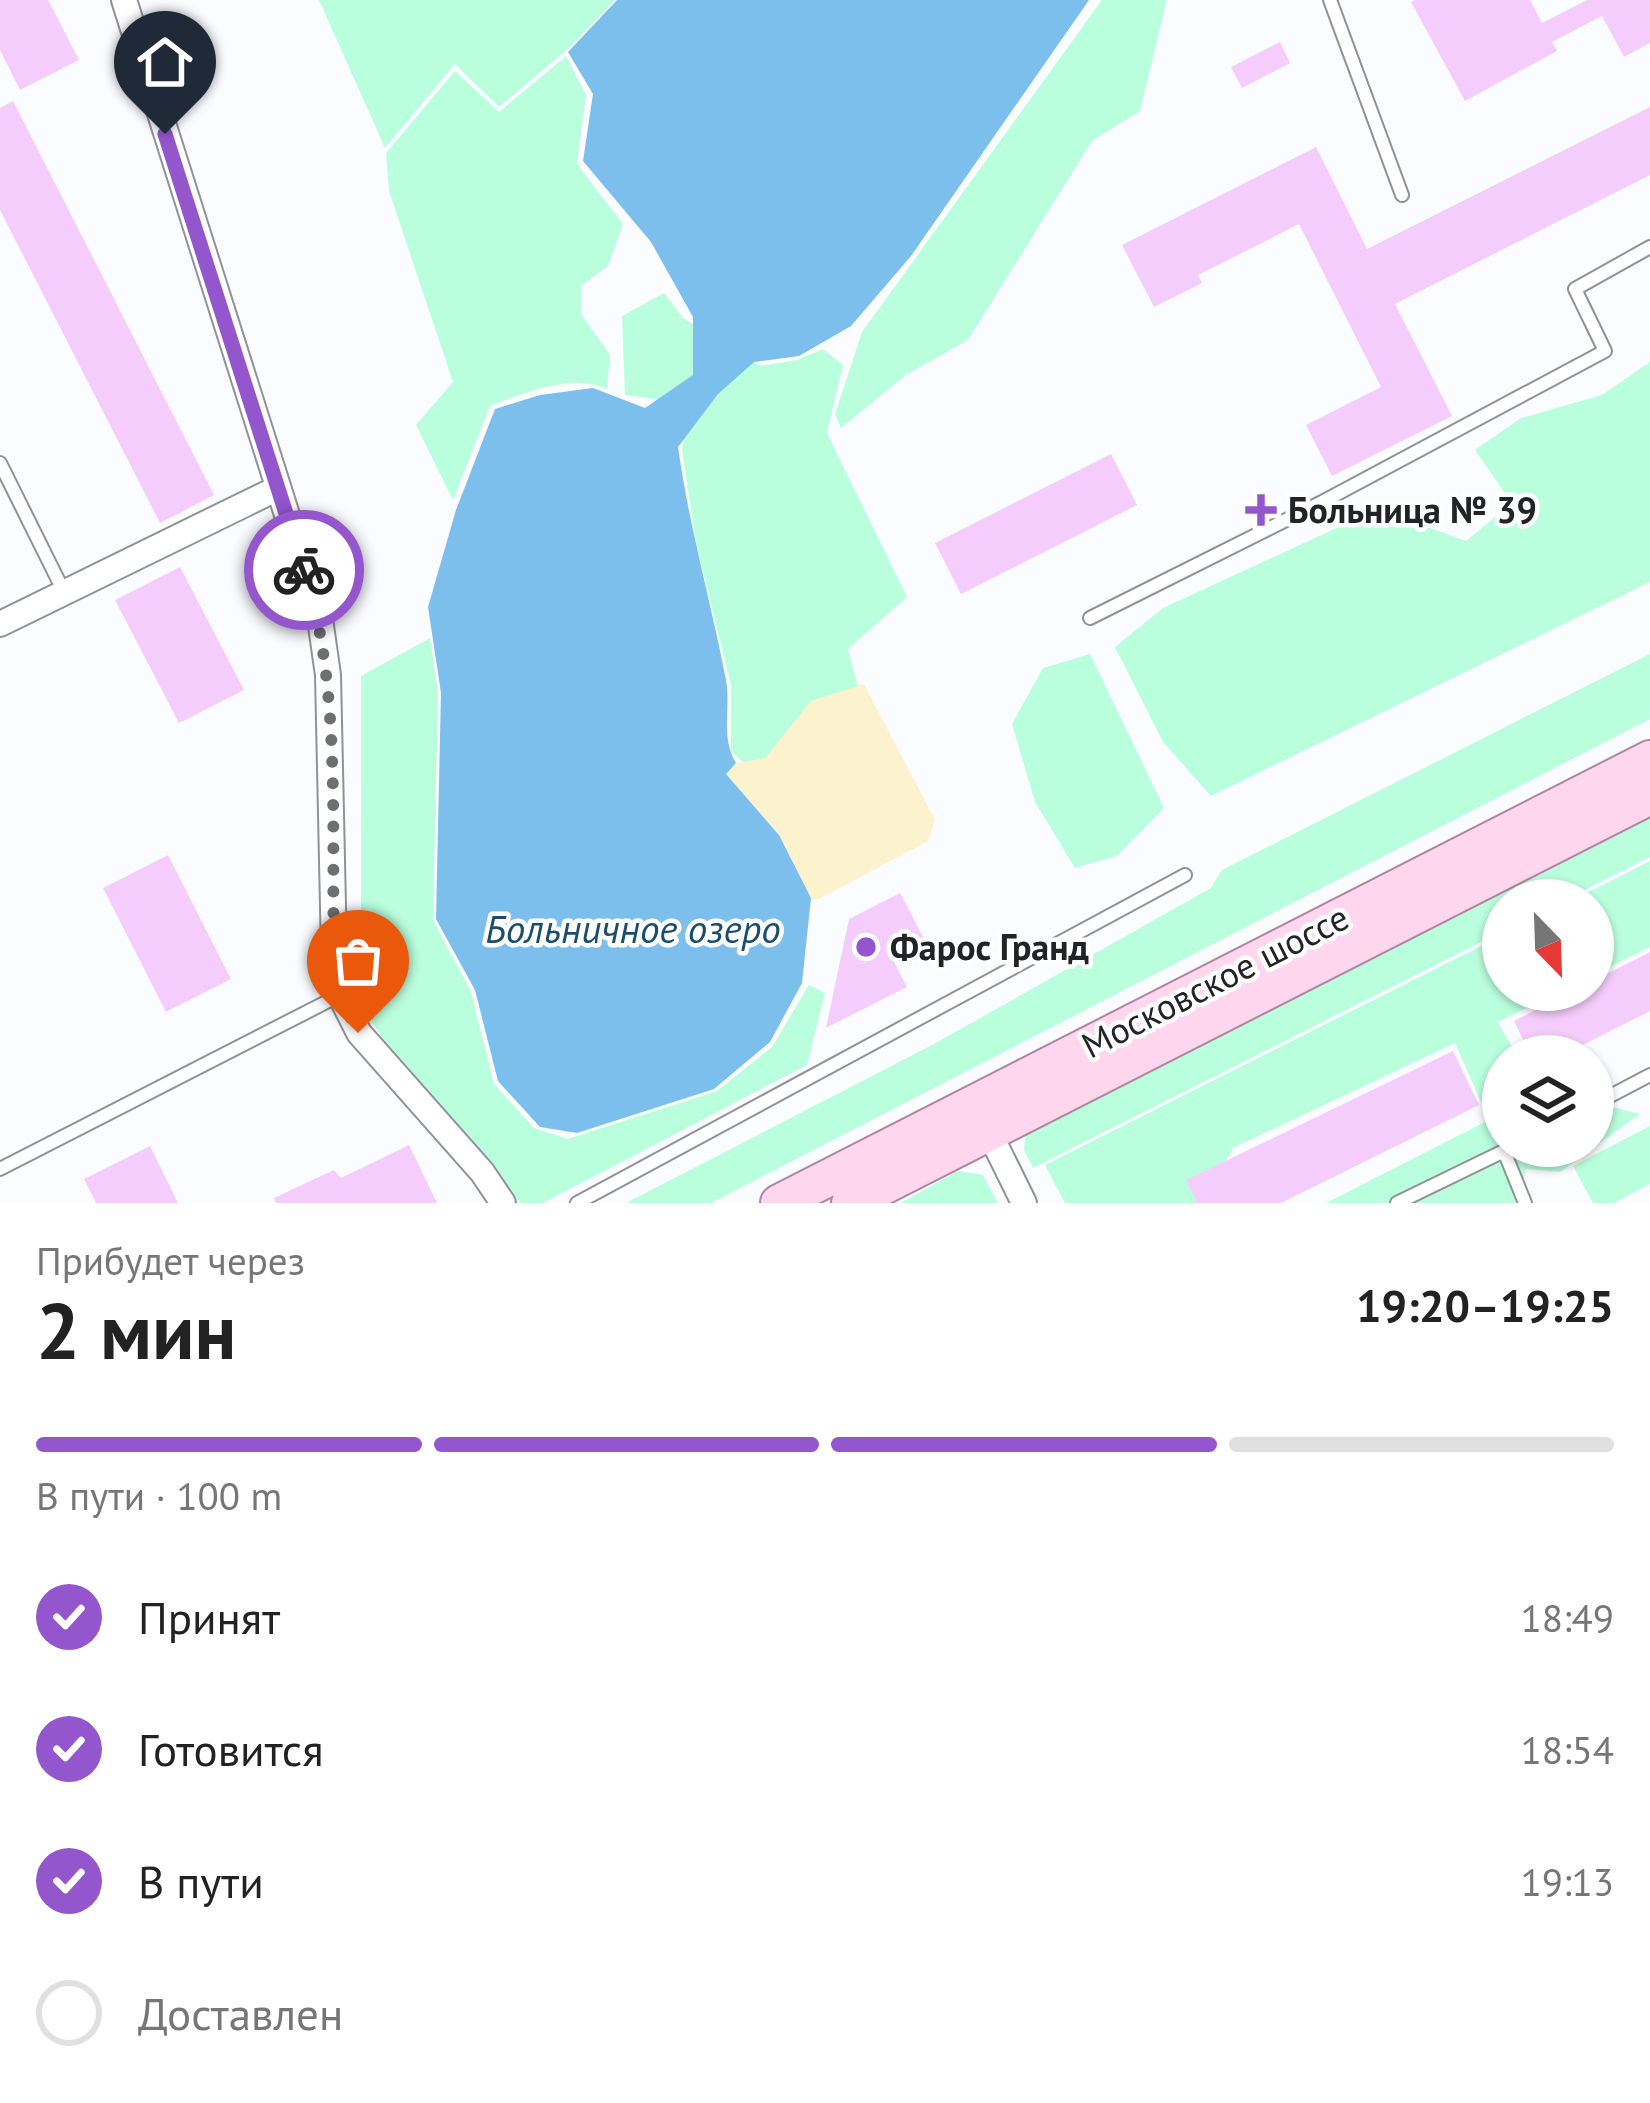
<!DOCTYPE html>
<html lang="ru">
<head>
<meta charset="utf-8">
<style>
	:root { --surface:#fff; --page:#f6f6f6; --text:#222; --muted:#767676; --line:#e0e0e0; --accent:#9456cd }
	body { margin:0; font-family:"PT Sans",sans-serif; background:var(--page); color:var(--text); height:100vh; display:flex; flex-direction:column; font-size:45px; white-space:nowrap }
	* { box-sizing:border-box; margin:0 }
	p { font-size:39px; color:var(--muted) }
	.icon { flex:none; width:66px; height:66px; fill:none; stroke:currentColor; stroke-width:2; stroke-linecap:round; stroke-linejoin:round }
	.map { position:relative; height:1203px; overflow:hidden }
	.sheet { display:flex; flex-direction:column; background:var(--surface); flex:1 }
	.sheet>* { flex:none }
	.needle { width:78px; rotate:157deg }
	.buttons { position:absolute; left:1482px; top:879px; display:grid; gap:24px }
	.buttons a { display:grid; place-items:center; width:132px; height:132px; border-radius:50%; background:var(--surface); box-shadow:0 3px 9px #0004; font-size:60px }
	.pin { position:absolute; display:grid; place-items:center; width:102px; height:102px; color:#fff; margin:-123px -51px; border-radius:50% 50% 50% 0; rotate:-45deg; box-shadow:0 0 12px #0007 }
	.pin .icon { rotate:45deg }
	.courier { position:absolute; display:grid; place-items:center; width:120px; height:120px; margin:-60px; border:9px solid #9456cd; border-radius:50%; background:#fff; color:#222; box-shadow:0 3px 15px #0007 }
	.summary em { font-style:normal; font-weight:700 }
	.summary div { display:flex; flex-direction:column-reverse }
	.summary { display:flex; align-items:center; justify-content:space-between; height:204px; padding:0 36px }
	h1 { font-size:78px; font-weight:700; line-height:90px }
	.bar { display:grid; grid-template-columns:repeat(4,1fr); gap:18px 12px; align-content:center; height:144px; padding:0 36px }
	.bar i { height:15px; border-radius:9px; background:var(--line) }
	.bar .active { background:var(--accent) }
	.bar p { grid-column:span 4 }
	ol { padding:0 36px; list-style:none }
	li { display:flex; align-items:center; gap:36px; height:132px }
	li p { margin-inline-start:auto }
	li .icon { padding:12px; border-radius:50%; background:var(--accent); color:#fff; stroke-width:4 }
	li:last-child { color:var(--muted) }
	li i { width:66px; height:66px; border:6px solid var(--line); border-radius:50% }
	.map>svg:first-child { display:block }
</style>
</head>
<body>
<div class="map">
<svg width="1650" height="1203" viewBox="0 0 1650 1203">
	<rect width="100%" height="100%" fill="#fafcff"/>
	<path fill="#b9fedd" d="M 319,0 L 615,0 L 570,47 L 499,107 L 455,64 L 385,148 Z
		M 1102,0 L 1167,0 L 1140,111 L 1092,141 L 968,340 L 906,375 L 841,428 L 835,414 L 862,332 Z
		M 566,56 L 586,95 L 577,164 L 623,224 L 608,266 L 581,286 L 581,314 L 610,355 L 607,389 C 571,373 525,393 490,406 L 453,500 L 416,425 L 453,382 L 389,191 L 386,153 L 455,71 L 499,112 Z
		M 664,293 L 683,318 L 760,366 L 797,360 L 823,349 L 843,365 L 827,433 L 907,597 L 848,649 L 881,774 L 761,779 L 731,751 L 731,685 L 696,543 L 682,449 L 691,404 L 625,395 L 622,316 Z
		M 1650,362 L 1650,582 L 1211,796 L 1163,742 L 1115,647 L 1163,608 L 1378,509 L 1466,541 L 1512,503 L 1475,450 L 1521,418 L 1602,395 Z
		M 430,638 L 438,693 L 433,920 L 471,992 L 494,1084 L 534,1128 L 568,1139 L 717,1091 L 772,1047 L 809,985 L 825,993 L 807,1065 L 543,1203 L 521,1203 L 404,1072 L 372,1022 L 361,944 L 361,676 Z
		M 1090,654 L 1164,808 L 1117,856 L 1075,868 L 1035,802 L 1012,724 L 1043,668 Z
		M 1650,654 L 1650,719 L 711,1203 L 626,1203 L 934,1044 L 1211,888 L 1222,870 Z
		M 1650,815 L 1650,857 L 1565,900 L 1503,900 L 1503,931 L 1033,1168 L 1024,1150 L 1025,1135 Z
		M 1650,861 L 1650,947 L 1593,975 L 1593,900 L 1573,900 Z
		M 1503,935 L 1503,990 L 1563,990 L 1498,1022 L 1517,1056 L 1503,1056 L 1503,1146 L 1593,1146 L 1593,1102 L 1640,1114 L 1560,1172 L 1526,1169 L 1519,1203 L 1326,1203 L 1489,1120 L 1455,1043 L 1233,1148 L 1203,1203 L 1065,1203 L 1045,1165 Z
		M 1650,1126 L 1650,1184 L 1614,1203 L 1593,1203 L 1573,1166 Z
		M 958,1171 L 983,1175 L 998,1203 L 900,1203 Z"/>
	<path fill="#fcf2cd" d="M 864,684 L 935,820 L 928,841 L 817,900 L 811,898 L 779,834 L 726,774 L 736,763 L 765,758 L 811,701 Z"/>
	<path fill="#7cbeec" d="M 617,0 L 1089,0 L 911,256 L 851,326 L 799,356 L 754,362 L 718,394 L 678,447 C 689,526 711,602 726,680 C 731,709 720,737 736,763 L 726,774 L 779,835 L 811,898 L 802,983 L 770,1042 L 714,1089 L 577,1133 L 540,1127 L 498,1081 L 475,990 L 436,919 L 441,693 L 428,607 L 456,510 L 495,409 L 540,395 L 593,388 L 645,408 L 693,375 L 693,317 L 651,242 L 583,161 L 593,94 L 568,52 Z"/>
	<path fill="#f5cdfc" d="M 0,0 L 48,0 L 79,60 L 20,90 L 0,50 Z
		M 1415,0 L 1530,0 L 1542,23 L 1587,0 L 1650,0 L 1650,43 L 1624,57 L 1602,16 L 1552,42 L 1557,51 L 1465,101 L 1411,2 Z
		M 1280,42 L 1290,63 L 1242,88 L 1231,67 Z
		M 13,101 L 214,495 L 160,523 L 0,210 L 0,108 Z
		M 1650,107 L 1650,175 L 1395,304 L 1452,416 L 1332,476 L 1306,425 L 1381,387 L 1299,224 L 1198,275 L 1202,283 L 1154,307 L 1122,245 L 1316,147 L 1367,249 Z
		M 1111,454 L 1137,505 L 961,594 L 935,543 Z
		M 180,567 L 244,690 L 179,723 L 115,600 Z
		M 168,855 L 231,979 L 166,1012 L 103,888 Z
		M 900,893 L 924,939 L 891,956 L 907,987 L 826,1028 L 849,919 Z
		M 1650,952 L 1650,1011 L 1561,1056 L 1531,1056 L 1514,1021 L 1575,990 L 1593,990 L 1593,981 Z
		M 1453,1051 L 1479,1105 L 1281,1203 L 1197,1203 L 1186,1180 Z
		M 409,1145 L 437,1203 L 276,1203 L 274,1198 L 334,1170 L 341,1178 Z
		M 150,1146 L 178,1203 L 96,1203 L 84,1179 Z"/>
	<g fill="none" stroke-linecap="round" stroke-linejoin="round">
		<g stroke="#909297" stroke-width="16">
			<path id="service" d="M 1330,0 L 1402,195
				M 0,463 L 64,592
				M 1090,618 L 1322,502 L 1605,351 L 1575,289 L 1650,247
				M 1593,1105 L 1650,1075
				M 0,1169 L 340,995
				M 577,1203 L 1185,875
				M 1397,1203 L 1504,1151 L 1525,1203"/>
		</g>
		<g stroke="#909297" stroke-width="28">
			<path id="minor" d="M 124,0 L 320,619 L 328,675 L 334,953 L 340,995 L 359,1033 L 482,1172 L 503,1203
				M 0,624 L 276,489
				M 989,1132 L 1024,1203"/>
		</g>
		<g stroke="#b0859f" stroke-width="40">
			<path id="primary" d="M 779,1203 L 1650,759
				M 850,1203 L 1650,796"/>
		</g>
		<use href="#service" stroke="#fff" stroke-width="12"/>
		<use href="#minor" stroke="#fff" stroke-width="24"/>
		<use href="#primary" stroke="#fed6ed" stroke-width="36"/>
	</g>
	<g fill="none" stroke-linecap="round" stroke-linejoin="round">
		<path stroke="#6e6f71" stroke-width="12" stroke-dasharray="0 21.6" d="M 304,570 C 342,684 331,832 334,953 L 340,995 L 358,1033"/>
		<path stroke="#9456cd" stroke-width="15" d="M 165,134 L 304,570"/>
	</g>
	<g fill="#9456cd" stroke="#fff" stroke-width="4.5">
		<path d="M1255 492h12v12h12v12h-12v12h-12v-12h-12v-12h12z"/>
		<circle cx="866" cy="947" r="12"/>
	</g>
	<g text-anchor="middle" stroke-width="9" stroke-linejoin="round" paint-order="stroke">
		<g font-size="36" font-weight="bold" fill="#222325" stroke="#fff" text-anchor="start">
			<text x="1288" y="523">Больница № 39</text>
			<text x="890" y="960">Фарос Гранд</text>
		</g>
		<g font-size="36" fill="#222325" stroke="#fff">
			<text transform="translate(1215 981) rotate(-27)" y="13">Московское шоссе</text>
		</g>
		<g font-size="39" font-style="italic" fill="#1b4d6c" stroke="#fff">
			<text x="633" y="943">Больничное озеро</text>
		</g>
	</g>
</svg>
<div class="buttons">
<a><svg class="needle" viewBox="-14 -14 28 28"><path d="M0-13l5 13h-10z" fill="#e53935"/><path d="M0 13l5-13h-10z" fill="#767676"/></svg></a>
<a><svg class="icon" aria-label="layers" viewBox="0 0 24 24"><path d="M12 4l9 5-9 5-9-5zM3 14l9 5 9-5"/></svg></a>
</div>
<div class="pin" style="left:358px;top:1033px;background:#ea580c"><svg class="icon" aria-label="bag" viewBox="0 0 24 24"><path d="M5 8h14l-1 12H6zM9 8a3 3 0 0 1 6 0"/></svg></div>
<div class="pin" style="left:165px;top:134px;background:#1f2937"><svg class="icon" aria-label="home" viewBox="0 0 24 24"><path d="M3 11l9-7 9 7M6 9v11h12V9"/></svg></div>
<div class="courier" style="left:304px;top:570px"><svg class="icon" aria-label="bike" viewBox="0 0 24 24"><circle cx="6" cy="16" r="4"/><circle cx="18" cy="16" r="4"/><path d="M6 16l4-8h5l3 8M10 8l3 8H6M13 5h3"/></svg></div>
</div>
<section class="sheet">
<div class="summary"><div><h1>2 мин</h1><p>Прибудет через</p></div><em>19:20–19:25</em></div>
<div class="bar"><i class="active"></i><i class="active"></i><i class="active"></i><i></i><p>В пути · 100 m</p></div>
<ol>
<li><svg class="icon" aria-label="check" viewBox="0 0 24 24"><path d="M5 12l5 5 9-10"/></svg>Принят<p>18:49</p></li>
<li><svg class="icon" aria-label="check" viewBox="0 0 24 24"><path d="M5 12l5 5 9-10"/></svg>Готовится<p>18:54</p></li>
<li><svg class="icon" aria-label="check" viewBox="0 0 24 24"><path d="M5 12l5 5 9-10"/></svg>В пути<p>19:13</p></li>
<li><i></i>Доставлен</li>
</ol>
</section>
</body>
</html>
